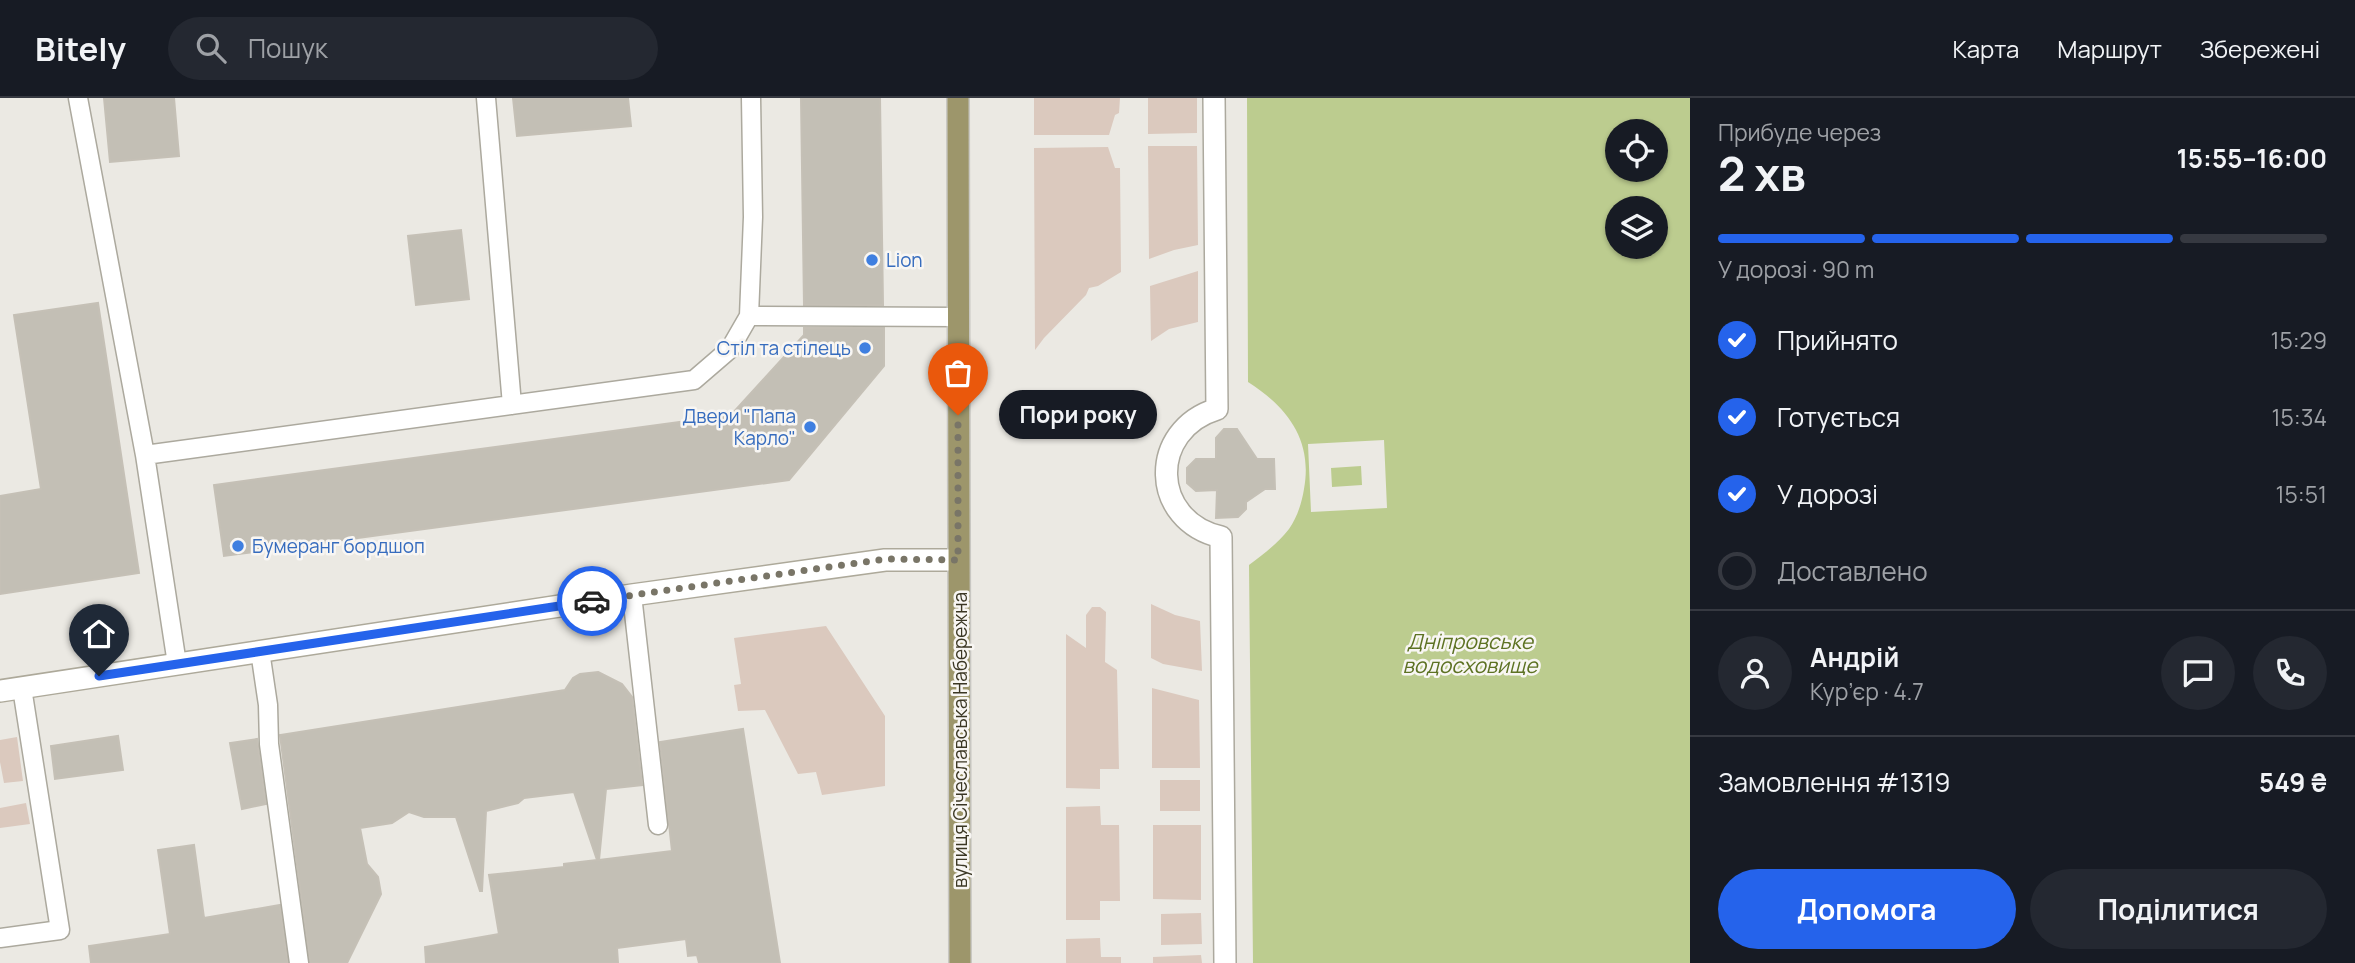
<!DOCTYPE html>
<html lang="uk">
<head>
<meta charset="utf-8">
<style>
	:root { --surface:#171b24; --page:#242831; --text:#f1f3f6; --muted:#9ea1a6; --line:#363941; --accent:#2563eb }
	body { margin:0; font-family:Manrope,sans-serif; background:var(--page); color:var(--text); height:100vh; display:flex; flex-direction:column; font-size:26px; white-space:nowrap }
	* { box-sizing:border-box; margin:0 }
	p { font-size:23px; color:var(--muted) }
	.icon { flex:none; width:38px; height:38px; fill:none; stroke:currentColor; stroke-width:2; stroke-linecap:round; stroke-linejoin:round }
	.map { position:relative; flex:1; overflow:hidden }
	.drawer { display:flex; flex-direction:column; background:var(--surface); width:665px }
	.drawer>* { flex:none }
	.fabs { position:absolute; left:1605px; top:21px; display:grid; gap:14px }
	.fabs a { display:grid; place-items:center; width:63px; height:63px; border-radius:50%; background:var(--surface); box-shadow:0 2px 5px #0004; font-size:35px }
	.pin { position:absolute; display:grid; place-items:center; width:60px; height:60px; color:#fff; margin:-72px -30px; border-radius:50% 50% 50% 0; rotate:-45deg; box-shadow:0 0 7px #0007 }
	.pin .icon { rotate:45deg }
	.courier { position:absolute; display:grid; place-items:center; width:70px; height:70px; margin:-35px; border:5px solid #2563eb; border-radius:50%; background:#fff; color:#222; box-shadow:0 2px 9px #0007 }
	.bubble { position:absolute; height:49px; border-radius:24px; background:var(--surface); box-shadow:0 2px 5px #0004; font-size:23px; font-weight:700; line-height:49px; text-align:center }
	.headline em { font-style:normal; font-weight:700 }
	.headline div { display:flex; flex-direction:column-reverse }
	.headline { display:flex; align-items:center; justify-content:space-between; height:119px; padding:0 28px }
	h1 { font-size:46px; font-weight:700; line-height:52px }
	.bar { display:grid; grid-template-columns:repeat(4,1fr); gap:10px 7px; align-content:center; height:84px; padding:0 28px }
	.bar i { height:9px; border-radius:5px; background:var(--line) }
	.bar .current { background:var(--accent) }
	.bar p { grid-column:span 4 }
	.line { display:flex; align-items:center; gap:18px; padding:0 28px; border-top:2px solid var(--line) }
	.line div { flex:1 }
	.round { display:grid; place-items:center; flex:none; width:74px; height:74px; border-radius:37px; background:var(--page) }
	ol { padding:0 28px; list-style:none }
	li { display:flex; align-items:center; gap:21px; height:77px }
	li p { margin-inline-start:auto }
	li .icon { padding:7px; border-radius:50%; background:var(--accent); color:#fff; stroke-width:4 }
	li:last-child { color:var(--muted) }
	li i { width:38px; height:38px; border:4px solid var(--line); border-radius:50% }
	.primary-button { display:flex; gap:14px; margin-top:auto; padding:14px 28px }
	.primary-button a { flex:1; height:80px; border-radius:42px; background:var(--accent); color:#fff; font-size:28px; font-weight:700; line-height:80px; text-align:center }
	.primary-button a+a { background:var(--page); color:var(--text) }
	header { display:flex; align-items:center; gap:42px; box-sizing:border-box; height:98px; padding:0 35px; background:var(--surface); border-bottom:2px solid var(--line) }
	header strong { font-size:33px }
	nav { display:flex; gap:38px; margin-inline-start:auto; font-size:24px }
	.search { width:490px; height:63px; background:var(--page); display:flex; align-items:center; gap:18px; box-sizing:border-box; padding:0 24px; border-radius:38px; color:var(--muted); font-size:26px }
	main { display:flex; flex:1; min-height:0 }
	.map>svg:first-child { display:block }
</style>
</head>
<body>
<header>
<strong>Bitely</strong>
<div class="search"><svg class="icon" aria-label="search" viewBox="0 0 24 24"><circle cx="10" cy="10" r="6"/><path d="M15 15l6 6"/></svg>Пошук</div>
<nav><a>Карта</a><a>Маршрут</a><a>Збережені</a></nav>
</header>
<main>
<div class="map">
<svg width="1690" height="865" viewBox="0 0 1690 865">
	<rect width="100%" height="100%" fill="#ebe9e3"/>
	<path fill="#dbc9be" d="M 1034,0 L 1120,0 L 1119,15 L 1115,17 L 1109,37 L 1034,37 Z
		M 1148,0 L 1197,0 L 1197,35 L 1148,36 Z
		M 1148,48 L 1197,48 L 1198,147 L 1174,152 L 1149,161 Z
		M 1108,49 L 1115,70 L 1120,70 L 1121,174 L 1098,188 L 1089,190 L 1086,197 L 1044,240 L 1035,252 L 1034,50 Z
		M 1198,173 L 1198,224 L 1169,231 L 1151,243 L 1150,188 Z
		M 1151,506 L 1175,517 L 1200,523 L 1202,573 L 1163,566 L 1151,560 Z
		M 1092,509 L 1100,509 L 1106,514 L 1105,564 L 1117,572 L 1119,671 L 1100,671 L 1100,691 L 1066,690 L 1066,536 L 1086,550 L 1086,517 Z
		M 826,528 L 885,618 L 885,688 L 822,697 L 816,674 L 798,676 L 765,612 L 738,613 L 734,587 L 741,586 L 734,540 Z
		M 1152,590 L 1199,602 L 1200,670 L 1152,670 Z
		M 17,639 L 23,683 L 4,685 L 0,664 L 0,642 Z
		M 1160,682 L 1200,682 L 1200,713 L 1160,713 Z
		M 26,705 L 30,726 L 0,730 L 0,710 Z
		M 1100,708 L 1101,727 L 1119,727 L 1120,803 L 1100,803 L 1100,822 L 1066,822 L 1066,709 Z
		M 1153,727 L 1201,727 L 1201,802 L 1153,801 Z
		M 1201,815 L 1202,846 L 1161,847 L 1161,816 Z
		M 1100,840 L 1101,859 L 1121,859 L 1121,865 L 1066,865 L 1066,841 Z
		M 1201,857 L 1202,865 L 1153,865 L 1153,859 Z"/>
	<path fill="#bccc8f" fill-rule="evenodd" d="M 1247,0 L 1690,0 L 1690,865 L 1253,865 L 1249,467 C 1264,456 1278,445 1289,431 C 1297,420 1302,404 1304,391 C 1313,342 1287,309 1248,284 ZM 1617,33 L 1656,33 L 1656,72 L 1617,72 ZM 1617,110 L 1656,110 L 1656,149 L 1617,149 Z"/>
	<path fill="#ebe9e3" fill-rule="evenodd" d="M 1384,342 L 1387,410 L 1311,414 L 1308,346 ZM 1361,368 L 1362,387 L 1332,389 L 1331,370 Z"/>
	<path fill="#c3bfb5" stroke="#c5c0b6" stroke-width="2" d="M 104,0 L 174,0 L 179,58 L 110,64 Z
		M 513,0 L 628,0 L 631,28 L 517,38 Z
		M 801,0 L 880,0 L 883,207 L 804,207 Z
		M 461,132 L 469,201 L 416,207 L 408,138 Z
		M 98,205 L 139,475 L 0,496 L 0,398 L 41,391 L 14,217 Z
		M 804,230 L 884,230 L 884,268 L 789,382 L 224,458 L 214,387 L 731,317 L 804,237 Z
		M 1224,331 L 1237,331 L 1257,361 L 1274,361 L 1275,391 L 1265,391 L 1246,404 L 1246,411 L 1238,419 L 1216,420 L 1217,392 L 1196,393 L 1187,385 L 1187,370 L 1196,361 L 1216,361 L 1216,340 Z
		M 598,574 L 622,586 L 632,599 L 642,687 L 606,691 L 599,762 L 672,753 L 660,644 L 743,631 L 780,865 L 699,865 L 697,857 L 688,858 L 686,841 L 617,850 L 618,865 L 426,865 L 425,849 L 499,836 L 489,777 L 564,769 L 564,766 L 597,762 L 574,694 L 524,700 L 518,705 L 486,713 L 482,793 L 480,793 L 456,719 L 424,719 L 409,714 L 392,725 L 360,730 L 367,766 L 378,779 L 381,796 L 347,865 L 310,865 L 280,637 L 565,592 L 573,580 L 580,576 Z
		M 118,638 L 123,672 L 55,681 L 51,648 Z
		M 257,641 L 266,706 L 242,711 L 230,645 Z
		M 194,747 L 204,820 L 280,807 L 288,865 L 91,865 L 89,848 L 170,836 L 158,752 Z"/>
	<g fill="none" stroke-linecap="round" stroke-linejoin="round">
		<g stroke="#aca99e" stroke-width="21">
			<path id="lane" d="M 78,0 L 145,357 L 177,566
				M 486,0 L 512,307
				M 749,218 L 958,219
				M 145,357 L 694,282 L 730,251 L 749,218 L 753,119 L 751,0
				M 632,497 L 658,727
				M 260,553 L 268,607 L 269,646 L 299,865
				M 0,840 L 60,832 L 22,590"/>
		</g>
		<g stroke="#aca99e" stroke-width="24">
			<path id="street" d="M 1214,0 L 1217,311 C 1148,332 1150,423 1221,439 L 1225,865"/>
		</g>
		<g stroke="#ada99a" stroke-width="24">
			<path id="secondary" d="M 0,593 L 632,497 L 885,462 L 958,462"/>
		</g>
		<g stroke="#c8c7c2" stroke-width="24">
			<path id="primary" d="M 958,0 L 960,865"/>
		</g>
		<use href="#lane" stroke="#fff" stroke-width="18"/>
		<use href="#street" stroke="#fff" stroke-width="21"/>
		<use href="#secondary" stroke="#fff" stroke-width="21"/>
		<use href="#primary" stroke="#9d966b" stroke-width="21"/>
	</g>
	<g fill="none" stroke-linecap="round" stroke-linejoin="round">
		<path stroke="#797567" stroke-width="7" stroke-dasharray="0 12.6" d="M 592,503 L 885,461 L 958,462 L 958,317"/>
		<path stroke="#2563eb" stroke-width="9" d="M 99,578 L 592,503"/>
	</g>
	<g fill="#3f7fe0" stroke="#f8f6f3" stroke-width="2.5">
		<circle cx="872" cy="162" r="7"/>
		<circle cx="865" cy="250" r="7"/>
		<circle cx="810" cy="329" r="7"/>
		<circle cx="238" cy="448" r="7"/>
	</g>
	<g text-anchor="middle" stroke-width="5" stroke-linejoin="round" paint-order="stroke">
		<g font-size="19" fill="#366cbe" stroke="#f8f6f3" text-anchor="start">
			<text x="886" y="169">Lion</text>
			<text x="851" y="257" text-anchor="end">Стіл та стілець</text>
			<text x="796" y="325" text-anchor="end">Двери "Папа<tspan x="796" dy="22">Карло"</tspan></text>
			<text x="252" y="455">Бумеранг бордшоп</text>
		</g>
		<g font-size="19" fill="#3b3724" stroke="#f8f6f3">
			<text transform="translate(960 642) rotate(-90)" y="7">вулиця Січеславська Набережна</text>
		</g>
		<g font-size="21" font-style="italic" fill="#5d7223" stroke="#f8f6f3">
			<text x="1470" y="551">Дніпровське<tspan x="1470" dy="24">водосховище</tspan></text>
		</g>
	</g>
</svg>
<div class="fabs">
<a><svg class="icon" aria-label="locate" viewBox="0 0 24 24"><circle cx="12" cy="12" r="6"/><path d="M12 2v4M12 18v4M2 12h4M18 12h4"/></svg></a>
<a><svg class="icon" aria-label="layers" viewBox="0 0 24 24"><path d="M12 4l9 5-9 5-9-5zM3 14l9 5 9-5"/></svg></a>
</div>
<div class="pin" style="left:958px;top:317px;background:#ea580c"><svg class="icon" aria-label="bag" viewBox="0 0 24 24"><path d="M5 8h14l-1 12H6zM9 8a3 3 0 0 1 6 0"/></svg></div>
<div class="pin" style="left:99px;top:578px;background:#1f2937"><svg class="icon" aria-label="home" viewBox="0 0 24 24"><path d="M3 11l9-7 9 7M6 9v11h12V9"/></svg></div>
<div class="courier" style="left:592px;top:503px"><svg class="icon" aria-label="car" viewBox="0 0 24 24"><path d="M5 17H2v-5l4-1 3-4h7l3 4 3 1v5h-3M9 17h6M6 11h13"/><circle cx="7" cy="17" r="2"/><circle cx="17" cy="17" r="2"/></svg></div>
<div class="bubble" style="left:999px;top:292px;width:158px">Пори року</div>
</div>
<section class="drawer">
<div class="headline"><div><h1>2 хв</h1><p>Прибуде через</p></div><em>15:55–16:00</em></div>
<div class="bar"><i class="current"></i><i class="current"></i><i class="current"></i><i></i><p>У дорозі · 90 m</p></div>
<ol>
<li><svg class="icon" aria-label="check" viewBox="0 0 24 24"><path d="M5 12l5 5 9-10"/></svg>Прийнято<p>15:29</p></li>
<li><svg class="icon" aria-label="check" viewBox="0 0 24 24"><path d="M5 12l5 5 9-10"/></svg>Готується<p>15:34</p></li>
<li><svg class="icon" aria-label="check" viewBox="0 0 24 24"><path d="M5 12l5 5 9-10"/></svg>У дорозі<p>15:51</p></li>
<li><i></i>Доставлено</li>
</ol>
<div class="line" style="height:126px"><a class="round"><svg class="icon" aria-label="person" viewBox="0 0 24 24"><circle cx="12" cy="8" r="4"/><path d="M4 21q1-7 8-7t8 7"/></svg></a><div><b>Андрій</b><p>Кур’єр · 4.7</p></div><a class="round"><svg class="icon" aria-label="chat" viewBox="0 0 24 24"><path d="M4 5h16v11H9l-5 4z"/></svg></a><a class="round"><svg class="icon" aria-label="phone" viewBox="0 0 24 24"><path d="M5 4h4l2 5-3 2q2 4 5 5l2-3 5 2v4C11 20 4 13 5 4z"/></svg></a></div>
<div class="line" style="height:91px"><div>Замовлення #1319</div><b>549 ₴</b></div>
<div class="primary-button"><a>Допомога</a><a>Поділитися</a></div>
</section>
</main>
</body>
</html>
